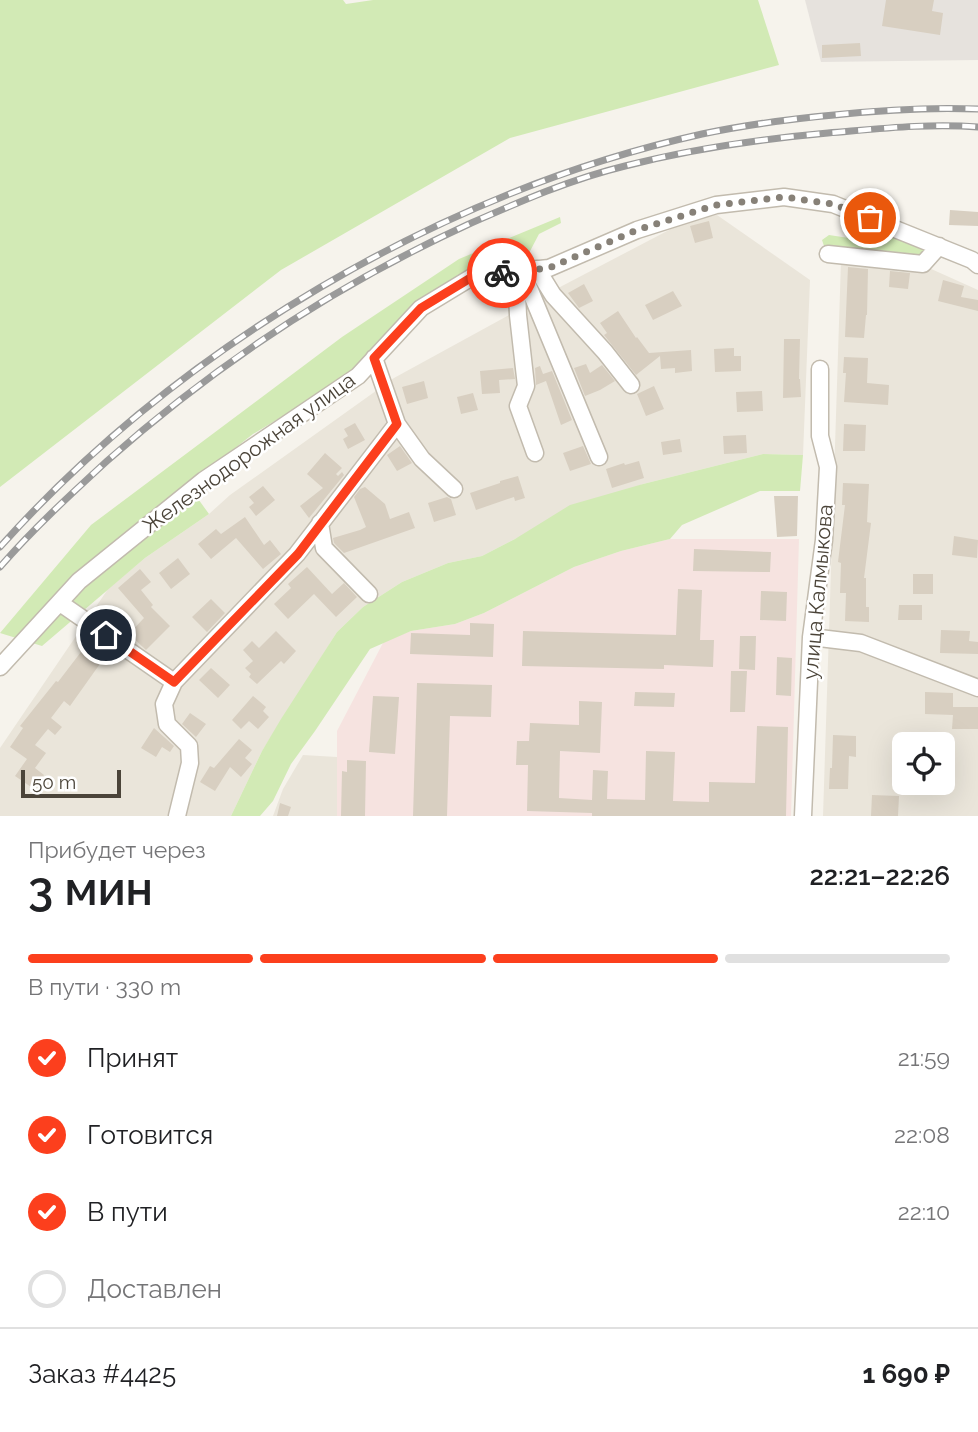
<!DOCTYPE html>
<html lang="ru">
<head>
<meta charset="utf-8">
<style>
	:root { --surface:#fff; --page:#f6f6f6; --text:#202124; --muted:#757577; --line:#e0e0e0; --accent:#fc3f1d }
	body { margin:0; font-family:Raleway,sans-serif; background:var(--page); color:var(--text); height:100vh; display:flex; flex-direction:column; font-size:26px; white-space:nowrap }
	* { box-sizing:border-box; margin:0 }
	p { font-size:23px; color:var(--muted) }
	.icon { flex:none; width:38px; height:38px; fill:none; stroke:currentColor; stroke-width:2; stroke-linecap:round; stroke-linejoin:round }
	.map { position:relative; height:816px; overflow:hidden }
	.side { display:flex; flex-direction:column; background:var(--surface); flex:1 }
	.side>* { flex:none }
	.fabs { position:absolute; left:892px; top:732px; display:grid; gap:14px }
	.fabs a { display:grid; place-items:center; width:63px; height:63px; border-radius:10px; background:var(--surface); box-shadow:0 7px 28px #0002; font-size:35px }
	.scale { position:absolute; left:21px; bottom:18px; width:100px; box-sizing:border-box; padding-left:7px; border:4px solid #4b4439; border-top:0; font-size:19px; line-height:24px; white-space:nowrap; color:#4b4439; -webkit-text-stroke:5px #fff; paint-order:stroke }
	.pin { position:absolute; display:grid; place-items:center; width:60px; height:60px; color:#fff; margin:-30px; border:4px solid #fff; border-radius:50%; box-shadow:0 2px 7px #0007 }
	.courier { position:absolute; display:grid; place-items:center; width:70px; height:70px; margin:-35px; border:5px solid #fc3f1d; border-radius:50%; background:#fff; color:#222; box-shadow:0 2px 9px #0007 }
	.headline em { font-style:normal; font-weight:600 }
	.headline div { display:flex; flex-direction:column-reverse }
	.headline { display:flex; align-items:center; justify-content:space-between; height:119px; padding:0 28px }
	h1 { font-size:46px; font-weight:600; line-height:52px }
	.bar { display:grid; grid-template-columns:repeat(4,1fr); gap:10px 7px; align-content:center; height:84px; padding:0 28px }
	.bar i { height:9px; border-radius:5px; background:var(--line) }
	.bar .active { background:var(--accent) }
	.bar p { grid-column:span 4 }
	.line { display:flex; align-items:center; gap:18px; padding:0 28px; border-top:2px solid var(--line) }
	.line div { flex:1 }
	ol { padding:0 28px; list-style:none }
	li { display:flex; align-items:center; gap:21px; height:77px }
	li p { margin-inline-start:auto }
	li .icon { padding:7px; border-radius:50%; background:var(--accent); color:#fff; stroke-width:4 }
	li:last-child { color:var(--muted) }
	li i { width:38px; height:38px; border:4px solid var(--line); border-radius:50% }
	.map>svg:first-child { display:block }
</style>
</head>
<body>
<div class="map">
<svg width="978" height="816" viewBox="0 0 978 816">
	<rect width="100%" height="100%" fill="#f6f3ec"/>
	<path fill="#eae5da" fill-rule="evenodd" d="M 717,215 L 810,280 L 803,455 L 763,454 L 643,484 L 515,539 L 482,556 L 448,563 L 402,582 L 363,607 L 337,632 L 262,751 L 231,816 L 0,816 L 0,748 L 108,589 L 145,558 L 209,514 L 230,495 L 394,378 L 562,286 L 692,218 Z
		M 841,261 L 929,268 L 978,290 L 978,816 L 823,816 ZM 905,744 L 943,744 L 943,782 L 905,782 Z
		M 303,755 L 337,757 L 337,816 L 273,816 L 283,789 Z"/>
	<path fill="#e6e2dd" d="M 805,0 L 978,0 L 978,60 L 821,62 Z"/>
	<path fill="#f6e3e0" d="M 670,539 L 799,539 L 791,816 L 337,816 L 337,731 L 384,641 L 411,631 L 455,624 L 484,613 L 574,567 L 621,551 Z"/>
	<path fill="#d2eab5" d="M 0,0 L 343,0 L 346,4 L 373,0 L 758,0 L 779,65 L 510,138 L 281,270 L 0,487 Z
		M 560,217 L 561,223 L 539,234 L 528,255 L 493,266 L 418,304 L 352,370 L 306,402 L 253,434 L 188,485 L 209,514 L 145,558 L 42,646 L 0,633 L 91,525 L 342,337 L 459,259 Z
		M 869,221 L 925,249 L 917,258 L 832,250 L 824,246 L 822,240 L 829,235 L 862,240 L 863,228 Z
		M 763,454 L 803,455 L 800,491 L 760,491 L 682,525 L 670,539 L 621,551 L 574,567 L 484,613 L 455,624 L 411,631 L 370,649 L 315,731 L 291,764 L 273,801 L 260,816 L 231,816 L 262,751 L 281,719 L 337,632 L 363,607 L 402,582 L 448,563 L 482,556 L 515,539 L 570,505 L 643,484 Z"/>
	<path fill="#d8cfc1" d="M 886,0 L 934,0 L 932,11 L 943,13 L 940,35 L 882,26 Z
		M 860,43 L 861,56 L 822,58 L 822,45 Z
		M 950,210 L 978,212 L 978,226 L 949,225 Z
		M 709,221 L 713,238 L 695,243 L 690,226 Z
		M 848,267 L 868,269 L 867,315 L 866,315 L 864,338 L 845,337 Z
		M 890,271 L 910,273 L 908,289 L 889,287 Z
		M 943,280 L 964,286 L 961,297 L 978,300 L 978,311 L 938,301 Z
		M 584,284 L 593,301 L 579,308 L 568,293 Z
		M 673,291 L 682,306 L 653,320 L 645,305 Z
		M 618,311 L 636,338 L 637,337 L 649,353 L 691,350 L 692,371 L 675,373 L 675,368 L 661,369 L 660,356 L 636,375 L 604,335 L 607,333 L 600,323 Z
		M 784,339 L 800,339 L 799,379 L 800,379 L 801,397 L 783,398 Z
		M 734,348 L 734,356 L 741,356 L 741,371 L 715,372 L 714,349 Z
		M 844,357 L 868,358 L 867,383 L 889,385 L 888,405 L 844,402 L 846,373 L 843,373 Z
		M 586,364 L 590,373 L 602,365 L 615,381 L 600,390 L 585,396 L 574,368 Z
		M 540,366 L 543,374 L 552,371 L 572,420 L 561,425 L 546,381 L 536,385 L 535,368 Z
		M 513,368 L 515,379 L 499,380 L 500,393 L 482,394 L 480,371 Z
		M 424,381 L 428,398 L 407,404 L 402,387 Z
		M 654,386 L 664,409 L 646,416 L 637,394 Z
		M 762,391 L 763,411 L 737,412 L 736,392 Z
		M 473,393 L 478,410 L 461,414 L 457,397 Z
		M 355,423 L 365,440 L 348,449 L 343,439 L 348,436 L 344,429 Z
		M 844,424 L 866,425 L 865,451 L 843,451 Z
		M 746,435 L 747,453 L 724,454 L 723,436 Z
		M 680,439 L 682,452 L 663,455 L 661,442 Z
		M 400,446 L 412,463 L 397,471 L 387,455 Z
		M 583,446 L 591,464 L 570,471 L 563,453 Z
		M 325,453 L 342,468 L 336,474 L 338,476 L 342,472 L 344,475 L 309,518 L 300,506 L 323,488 L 307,474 Z
		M 639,461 L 644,478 L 612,488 L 606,469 L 624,463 L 625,465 Z
		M 518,476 L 525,498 L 515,501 L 514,497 L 476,510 L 470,493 L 500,483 L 500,481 Z
		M 843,483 L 869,484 L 867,522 L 871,523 L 864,578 L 866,578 L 866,607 L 869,607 L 869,622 L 845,621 L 846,593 L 840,593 L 841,563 L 838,562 L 845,505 L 842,505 Z
		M 263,486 L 275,500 L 256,516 L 249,507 L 254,503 L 249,497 Z
		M 365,487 L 385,504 L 390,519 L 409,512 L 415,528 L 344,553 L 334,543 L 333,538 L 360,530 L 366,527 L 354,497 L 360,489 Z
		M 774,496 L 798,496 L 797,536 L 777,537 Z
		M 447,497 L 451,499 L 456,515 L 434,522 L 428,503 Z
		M 245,517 L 264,545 L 270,540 L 281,554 L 263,569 L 236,538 L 211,559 L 198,544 L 216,529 L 221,534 Z
		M 954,536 L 978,540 L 977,558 L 952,555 Z
		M 694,549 L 771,552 L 770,572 L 693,571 Z
		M 178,558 L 190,574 L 171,589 L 159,573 Z
		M 307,567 L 332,594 L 344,583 L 357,597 L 336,617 L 314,594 L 288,619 L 274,604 L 291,588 L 288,584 Z
		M 140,569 L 151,582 L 141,590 L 153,605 L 151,607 L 170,626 L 146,650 L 129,634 L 144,618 L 118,588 Z
		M 913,574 L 933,574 L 933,594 L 913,594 Z
		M 678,589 L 702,590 L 700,640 L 714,640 L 713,667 L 664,665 L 664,669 L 522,666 L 523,631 L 676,635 Z
		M 761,591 L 787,592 L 786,621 L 760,620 Z
		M 211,599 L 225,613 L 207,632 L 192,617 Z
		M 899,605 L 922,605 L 922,620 L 898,620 Z
		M 470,623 L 494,624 L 493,657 L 410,654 L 411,633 L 470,635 Z
		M 941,630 L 970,631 L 969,641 L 978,642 L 978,654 L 940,653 Z
		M 276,631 L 296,651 L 284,664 L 281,661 L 257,684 L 249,677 L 251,674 L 245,668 L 253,661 L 243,650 L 252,641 L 259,648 Z
		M 740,636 L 756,636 L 755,670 L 739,669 Z
		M 84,648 L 102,661 L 70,706 L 64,701 L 51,718 L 62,727 L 55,735 L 48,729 L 35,745 L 46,753 L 35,768 L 44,775 L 34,789 L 15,776 L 27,759 L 10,747 L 23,728 L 20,726 L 56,681 L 58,682 Z
		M 777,657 L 792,658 L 791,696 L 776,695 Z
		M 211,668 L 230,685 L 218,698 L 199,680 Z
		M 731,671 L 747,671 L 745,712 L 730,712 Z
		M 417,683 L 492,685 L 491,717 L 450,716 L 447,816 L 413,816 Z
		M 635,692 L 675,693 L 674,707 L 634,706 Z
		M 925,692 L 953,693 L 953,707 L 978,707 L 978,729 L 952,729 L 953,715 L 925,714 Z
		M 253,696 L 266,707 L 263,711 L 269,717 L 258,729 L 249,721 L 241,729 L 232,720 Z
		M 373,696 L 399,697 L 395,754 L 369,752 Z
		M 579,701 L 602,702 L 600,753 L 560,751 L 559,798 L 592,800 L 593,770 L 608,771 L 607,799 L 645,800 L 646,751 L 675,752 L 673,801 L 709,802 L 709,782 L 755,783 L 757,726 L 788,727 L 786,816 L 592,816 L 592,813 L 527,811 L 528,765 L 516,765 L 517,741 L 529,741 L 530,723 L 579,725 Z
		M 190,713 L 206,724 L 196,737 L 182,724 Z
		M 154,728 L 174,746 L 170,752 L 162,747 L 156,757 L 141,748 Z
		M 833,735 L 856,736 L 856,757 L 849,756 L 848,789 L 829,789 L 830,768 L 832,768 Z
		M 239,739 L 252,750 L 245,758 L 252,764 L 241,777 L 230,767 L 215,791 L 200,782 L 210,766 L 214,768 Z
		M 347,760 L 366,761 L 365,816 L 341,816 L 342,771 L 347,772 Z
		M 872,795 L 899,796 L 898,816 L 871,816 Z
		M 280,803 L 291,807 L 288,816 L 277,816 Z"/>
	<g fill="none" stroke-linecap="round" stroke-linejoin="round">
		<g stroke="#c2bbae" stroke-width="19">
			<path id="minor" d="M 828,254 L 923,264 L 939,246
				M 537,269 L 553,295 L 605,352 L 631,385
				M 516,271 L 518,315 L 526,386 L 518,406 L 535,453
				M 522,271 L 599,457
				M 374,358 L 397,424 L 422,459 L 454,489
				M 320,523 L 324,548 L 369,594
				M 60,603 L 174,682 L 297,554 L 397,424
				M 811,637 L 861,643 L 978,688
				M 0,667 L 79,581 L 204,480 L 358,376 L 421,308 L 477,274 L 500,273 L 549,268 L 637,230 L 716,205 L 784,197 L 833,204 L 972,260 L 978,265
				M 174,682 L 164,704 L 167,724 L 189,746 L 190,763 L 177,816
				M 803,816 L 811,637 L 824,540 L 828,467 L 820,436 L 820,369"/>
		</g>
		<use href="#minor" stroke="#fff" stroke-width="16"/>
		<g stroke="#9a9a9a" stroke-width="7">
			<path id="rail" d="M 0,547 C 178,348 441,192 702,134 C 745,125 790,119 834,115 C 881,110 930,107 978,109
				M 0,567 C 33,529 70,495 107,461 C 216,364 336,285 469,224 C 519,202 571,179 625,166 C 691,149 760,139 828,133 C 877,129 928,123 978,127"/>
		</g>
		<use href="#rail" stroke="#fff" stroke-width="4.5" stroke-dasharray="13" stroke-linecap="butt"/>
	</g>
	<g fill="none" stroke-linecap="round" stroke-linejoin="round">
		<path stroke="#878178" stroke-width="7" stroke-dasharray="0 12.6" d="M 502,273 L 549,268 L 637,230 L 716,205 L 784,197 L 833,204 L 870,218"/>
		<path stroke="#fc3f1d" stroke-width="9" d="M 106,635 L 174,682 L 298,554 L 397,424 L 374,358 L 421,308 L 477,274 L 502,273"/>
	</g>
	<g text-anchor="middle" stroke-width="5" stroke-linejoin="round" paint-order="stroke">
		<g font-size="21" fill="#4b4439" stroke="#fff">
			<text transform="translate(249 453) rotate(-36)" y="7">Железнодорожная улица</text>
			<text transform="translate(818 592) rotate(-85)" y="7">улица Калмыкова</text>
		</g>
	</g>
</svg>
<div class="fabs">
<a><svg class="icon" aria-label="locate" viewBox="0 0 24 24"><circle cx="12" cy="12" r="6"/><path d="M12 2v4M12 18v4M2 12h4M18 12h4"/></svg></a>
</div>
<div class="scale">50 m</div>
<div class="pin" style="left:870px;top:218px;background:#ea580c"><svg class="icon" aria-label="bag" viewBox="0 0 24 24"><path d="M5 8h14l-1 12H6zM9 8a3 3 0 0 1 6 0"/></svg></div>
<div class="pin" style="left:106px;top:635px;background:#1f2937"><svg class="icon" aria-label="home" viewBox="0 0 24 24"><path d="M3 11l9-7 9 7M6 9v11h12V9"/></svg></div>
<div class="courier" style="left:502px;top:273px"><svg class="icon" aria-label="bike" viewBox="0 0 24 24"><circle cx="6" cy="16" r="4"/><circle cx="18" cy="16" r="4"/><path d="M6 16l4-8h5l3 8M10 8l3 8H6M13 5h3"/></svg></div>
</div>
<section class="side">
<div class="headline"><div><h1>3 мин</h1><p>Прибудет через</p></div><em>22:21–22:26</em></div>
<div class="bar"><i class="active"></i><i class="active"></i><i class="active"></i><i></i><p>В пути · 330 m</p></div>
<ol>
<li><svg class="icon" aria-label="check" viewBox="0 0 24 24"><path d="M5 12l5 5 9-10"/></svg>Принят<p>21:59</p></li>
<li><svg class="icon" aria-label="check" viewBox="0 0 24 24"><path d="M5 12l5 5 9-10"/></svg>Готовится<p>22:08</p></li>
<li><svg class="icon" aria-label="check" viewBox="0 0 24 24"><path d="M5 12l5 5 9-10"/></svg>В пути<p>22:10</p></li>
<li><i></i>Доставлен</li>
</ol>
<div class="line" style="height:91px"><div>Заказ #4425</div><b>1 690 ₽</b></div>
</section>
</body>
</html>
